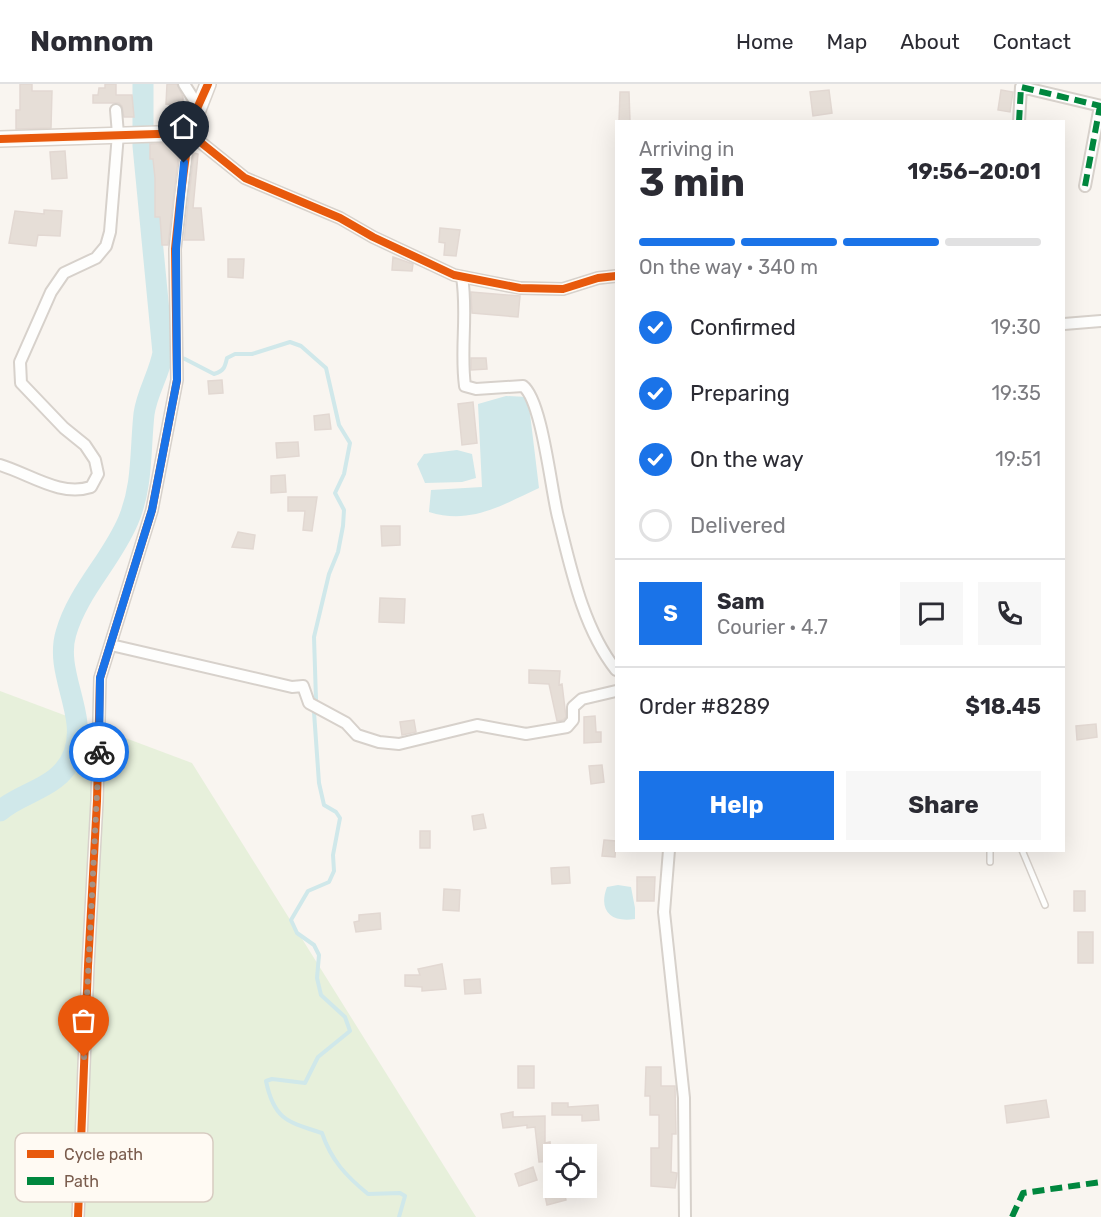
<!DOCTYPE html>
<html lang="en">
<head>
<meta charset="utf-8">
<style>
	:root { --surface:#fff; --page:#f7f7f7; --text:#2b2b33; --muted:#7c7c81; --line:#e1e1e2; --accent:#1a73e8 }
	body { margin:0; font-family:Rubik,sans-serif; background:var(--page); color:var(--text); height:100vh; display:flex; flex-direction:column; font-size:22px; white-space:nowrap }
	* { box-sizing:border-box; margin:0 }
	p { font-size:20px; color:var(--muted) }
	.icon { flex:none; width:33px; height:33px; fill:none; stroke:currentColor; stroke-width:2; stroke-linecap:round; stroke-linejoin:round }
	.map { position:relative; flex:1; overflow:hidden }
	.drawer { position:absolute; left:615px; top:36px; width:450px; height:732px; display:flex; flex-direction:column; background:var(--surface); border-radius:0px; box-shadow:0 6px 24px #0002 }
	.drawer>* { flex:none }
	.tools { position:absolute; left:543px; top:1060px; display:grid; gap:12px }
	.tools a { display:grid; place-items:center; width:54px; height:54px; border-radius:0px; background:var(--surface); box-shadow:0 6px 24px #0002; font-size:30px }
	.pin { position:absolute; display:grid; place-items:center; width:51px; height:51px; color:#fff; margin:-62px -26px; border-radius:50% 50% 50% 0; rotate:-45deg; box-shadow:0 0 6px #0007 }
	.pin .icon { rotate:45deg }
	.courier { position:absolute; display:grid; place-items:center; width:60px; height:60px; margin:-30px; border:4px solid #1a73e8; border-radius:50%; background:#fff; color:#222; box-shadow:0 2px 8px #0007 }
	.overview em { font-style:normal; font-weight:700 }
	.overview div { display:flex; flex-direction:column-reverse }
	.overview { display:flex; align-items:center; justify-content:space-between; height:102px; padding:0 24px }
	h1 { font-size:39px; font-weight:700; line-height:45px }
	.bar { display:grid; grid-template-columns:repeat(4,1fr); gap:9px 6px; align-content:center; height:72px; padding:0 24px }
	.bar i { height:8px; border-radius:4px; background:var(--line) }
	.bar .current { background:var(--accent) }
	.bar p { grid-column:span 4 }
	.line { display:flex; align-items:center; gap:15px; padding:0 24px; border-top:2px solid var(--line) }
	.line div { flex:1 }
	.round { display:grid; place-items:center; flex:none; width:63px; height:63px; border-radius:0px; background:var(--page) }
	ol { padding:0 24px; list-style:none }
	li { display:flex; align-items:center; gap:18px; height:66px }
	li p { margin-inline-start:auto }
	li .icon { padding:6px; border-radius:50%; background:var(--accent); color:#fff; stroke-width:4 }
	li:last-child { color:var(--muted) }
	li i { width:33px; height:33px; border:3px solid var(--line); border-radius:50% }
	.cta { display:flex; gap:12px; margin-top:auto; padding:12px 24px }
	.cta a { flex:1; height:69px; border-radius:0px; background:var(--accent); color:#fff; font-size:24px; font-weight:700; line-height:69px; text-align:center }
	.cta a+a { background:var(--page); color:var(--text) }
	header { display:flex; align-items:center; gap:36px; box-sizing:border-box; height:84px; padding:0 30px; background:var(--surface); border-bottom:2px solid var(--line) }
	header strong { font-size:28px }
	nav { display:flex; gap:33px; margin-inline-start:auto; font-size:21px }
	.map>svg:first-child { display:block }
</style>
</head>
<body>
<header>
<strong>Nomnom</strong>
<nav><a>Home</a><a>Map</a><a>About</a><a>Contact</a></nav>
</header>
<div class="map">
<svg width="1101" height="1133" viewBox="0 0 1101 1133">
	<rect width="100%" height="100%" fill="#f9f5f0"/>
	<path fill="#e7f0db" d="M 0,607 L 192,679 L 476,1133 L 0,1133 Z"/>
	<path fill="#d0e8ea" d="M 506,312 L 528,313 L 539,404 C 502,421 471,441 429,428 L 431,406 L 482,403 L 478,320 Z
		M 457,366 L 472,370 L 476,394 L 462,398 L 425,399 L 417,380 L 424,370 Z
		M 618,801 L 631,803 L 635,824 L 635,835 C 611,839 598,827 607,803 Z"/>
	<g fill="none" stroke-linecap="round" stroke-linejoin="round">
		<path stroke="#d0e8ea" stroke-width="4" d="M 163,269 L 185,275 L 214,290 C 224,287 225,283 227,274 L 235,270 L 252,270 L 290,258 L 301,262 L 326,284 L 339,341 L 350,359 L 344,390 L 335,409 L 344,426 L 343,442 L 338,468 L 329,490 L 314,553 L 316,616
			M 314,628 L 319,699 L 324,721 L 336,728 L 340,734 L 333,771 L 334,787 L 329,798 L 308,807 L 291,836 L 297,849 L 314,861 L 319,871 L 317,894 L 321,911 L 345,933 L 350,947 L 318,973 L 305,999 L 272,995 L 266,997 C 274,1036 288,1038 322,1049 C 331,1076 346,1092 368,1110 L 400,1109 L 405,1112 L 399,1133"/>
		<path stroke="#d0e8ea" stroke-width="21" d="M 0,727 C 22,707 61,705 74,669 C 88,630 54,589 66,549 C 78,507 111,477 128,437 C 143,402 140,367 144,330 C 147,308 159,291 163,269 L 143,62 L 143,0"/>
	</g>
	<path fill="#e6ded7" stroke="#e2d8d2" stroke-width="1.5" d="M 20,0 L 32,0 L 32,7 L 52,7 L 51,44 L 16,45 L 16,26 L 20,26 Z
		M 105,0 L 116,0 L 116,11 L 132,11 L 134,33 L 124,33 L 122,22 L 119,19 L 93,19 L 93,11 L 98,11 L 99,4 L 105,4 Z
		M 167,0 L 177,0 L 183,13 L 183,21 L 166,20 Z
		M 829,6 L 832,29 L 813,32 L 810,8 Z
		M 1001,6 L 1013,8 L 1010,28 L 998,26 Z
		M 620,8 L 629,8 L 630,38 L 619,38 Z
		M 180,59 L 168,161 L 162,161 L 160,133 L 155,133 L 155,94 L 153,75 L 150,75 L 150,60 Z
		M 65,67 L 67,94 L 52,95 L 50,68 Z
		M 194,69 L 198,70 L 193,124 L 201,124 L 204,156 L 184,156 Z
		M 44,126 L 62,127 L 60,152 L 38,151 L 36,162 L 9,159 L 15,127 L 44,130 Z
		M 440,144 L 460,146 L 456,172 L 444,171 L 445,159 L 439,158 Z
		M 393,173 L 413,180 L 412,187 L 392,186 Z
		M 228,175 L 244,175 L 243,194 L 228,193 Z
		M 471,208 L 520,212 L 518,233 L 472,229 Z
		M 471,274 L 486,274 L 487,285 L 471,286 Z
		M 222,296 L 223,309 L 209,310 L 208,297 Z
		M 473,318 L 477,359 L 462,361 L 458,320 Z
		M 329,330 L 331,345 L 315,346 L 314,332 Z
		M 298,358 L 299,372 L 277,374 L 276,359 Z
		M 285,391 L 286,408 L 271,409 L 271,392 Z
		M 288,413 L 317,413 L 312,447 L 303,446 L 305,427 L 288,427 Z
		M 381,442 L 400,442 L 400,461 L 382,462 Z
		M 238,448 L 255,451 L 253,465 L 232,463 Z
		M 380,514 L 405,515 L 404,539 L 379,538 Z
		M 529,586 L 560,587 L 559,601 L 562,600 L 566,633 L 563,636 L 557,637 L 549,600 L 529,599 Z
		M 595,632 L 596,648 L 601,648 L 601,658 L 584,659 L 584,633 Z
		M 414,636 L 416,648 L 402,651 L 400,638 Z
		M 1096,640 L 1097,653 L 1077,656 L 1076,642 Z
		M 602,681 L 604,698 L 591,700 L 589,682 Z
		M 483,730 L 486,744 L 474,746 L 472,732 Z
		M 420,747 L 430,747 L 430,764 L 420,764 Z
		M 604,756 L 616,757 L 615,773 L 602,772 Z
		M 569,783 L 570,799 L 552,800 L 551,784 Z
		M 637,793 L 655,793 L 654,817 L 637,817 Z
		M 444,805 L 460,806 L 459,827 L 443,826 Z
		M 1074,807 L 1085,807 L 1085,827 L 1074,827 Z
		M 380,829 L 381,845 L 356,848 L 354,838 L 359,837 L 359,831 Z
		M 1078,848 L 1093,848 L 1093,879 L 1078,879 Z
		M 442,880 L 446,905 L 422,907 L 422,903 L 405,902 L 405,891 L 420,891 L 418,885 Z
		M 480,895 L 481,909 L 465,910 L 464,896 Z
		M 518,982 L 534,982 L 534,1004 L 518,1004 Z
		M 646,983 L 661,983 L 661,1002 L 675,1002 L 676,1050 L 672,1050 L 671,1088 L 677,1089 L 675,1104 L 651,1102 L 651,1064 L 659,1064 L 659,1031 L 650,1031 L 650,1012 L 645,1012 Z
		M 1046,1016 L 1049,1033 L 1007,1039 L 1005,1022 Z
		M 552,1019 L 568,1019 L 568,1023 L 598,1021 L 599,1036 L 582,1037 L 582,1031 L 552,1031 Z
		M 513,1028 L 513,1033 L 545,1032 L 545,1059 L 550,1058 L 552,1077 L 539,1078 L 535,1043 L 527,1044 L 527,1041 L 503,1044 L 501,1030 Z
		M 533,1083 L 537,1096 L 519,1102 L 515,1090 Z
		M 554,1104 L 583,1104 L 565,1112 L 566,1116 L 547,1121 L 544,1107 Z"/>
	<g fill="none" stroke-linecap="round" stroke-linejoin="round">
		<g stroke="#d7d1cb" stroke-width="8">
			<path id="lane" d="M 990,766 L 990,778
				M 1022,766 L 1045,821"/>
		</g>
		<g stroke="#d7d1cb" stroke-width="14">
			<path id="street" d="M 184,0 L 198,22
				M 1019,38 L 1021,3 L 1101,22
				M 189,49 L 245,94 L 340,134 L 373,153 L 454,191 L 520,204 L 563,205 L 598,194 L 616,192
				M 1085,102 L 1100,22
				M 462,193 C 468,229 460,266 465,302 L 476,305 L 523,302 C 542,316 551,406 558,433 C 571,485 583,544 616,586
				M 1064,240 L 1101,237
				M 0,381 C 30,390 60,413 91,403 L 98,390 L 95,376 L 85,361 L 64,344 L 21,299 L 20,278 L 51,208 L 64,189 L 96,174 L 106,162 L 110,148 L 118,50 L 116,26
				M 111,561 L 292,603 L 303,602 L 309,619 L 346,639 L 357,651 L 379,658 L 399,660 L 477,641 L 526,650 L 567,643 L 573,636 L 573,623 L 582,615 L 616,607
				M 669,766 L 664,828 L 684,1014 L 685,1133
				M 78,1133 L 88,882 L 97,717 L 100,594 L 152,426 L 177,296 L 175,165 L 189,49"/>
		</g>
		<g stroke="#d9d2cb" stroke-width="18">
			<path id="secondary" d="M 0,55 L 189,49 L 208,0"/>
		</g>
		<use href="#lane" stroke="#fefefd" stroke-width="5"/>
		<use href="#street" stroke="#fefefd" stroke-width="10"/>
		<use href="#secondary" stroke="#fefefd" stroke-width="15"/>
		<path stroke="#00873e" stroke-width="6" stroke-dasharray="12 6" stroke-linecap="butt" d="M 1019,38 L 1021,3 L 1101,22
			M 1085,102 L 1100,22
			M 1012,1133 L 1023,1109 L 1101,1098"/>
		<g stroke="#fffaf3" stroke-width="11">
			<path id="cycleway" d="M 0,55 L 189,49 L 245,94 L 340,134 L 373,153 L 454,191 L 520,204 L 563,205 L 598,194 L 616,192
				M 78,1133 L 88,882 L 97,717 L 100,594 L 152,426 L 177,296 L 175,165 L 180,117 L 190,40 L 208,0"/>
		</g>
		<use href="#cycleway" stroke="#e8590c" stroke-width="8"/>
	</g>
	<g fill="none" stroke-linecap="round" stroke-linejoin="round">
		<path stroke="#a69286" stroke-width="6" stroke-dasharray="0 10.8" d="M 84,973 L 99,668"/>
		<path stroke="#1a73e8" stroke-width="8" d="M 99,668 L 100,594 L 152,426 L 177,296 L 176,165 L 184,79"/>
	</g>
	<rect x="15" y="1049" width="198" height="69" rx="9" fill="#fffaf3" stroke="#d7cbc1" stroke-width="1.5"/>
	<rect x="27" y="1066" width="27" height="8" fill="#e8590c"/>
	<rect x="27" y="1093" width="27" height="8" fill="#00873e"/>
	<g font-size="16" fill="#7a5c4d">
		<text x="64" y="1076">Cycle path</text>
		<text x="64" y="1103">Path</text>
	</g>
</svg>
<div class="tools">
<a><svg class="icon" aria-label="locate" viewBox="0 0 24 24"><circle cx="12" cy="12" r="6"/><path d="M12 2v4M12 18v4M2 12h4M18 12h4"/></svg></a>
</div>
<div class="pin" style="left:84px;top:973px;background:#ea580c"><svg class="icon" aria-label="bag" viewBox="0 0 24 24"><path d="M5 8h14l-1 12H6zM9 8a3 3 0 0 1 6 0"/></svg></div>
<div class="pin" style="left:184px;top:79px;background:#1f2937"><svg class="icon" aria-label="home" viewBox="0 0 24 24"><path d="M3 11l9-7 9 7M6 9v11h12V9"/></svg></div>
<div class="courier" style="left:99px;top:668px"><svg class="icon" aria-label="bike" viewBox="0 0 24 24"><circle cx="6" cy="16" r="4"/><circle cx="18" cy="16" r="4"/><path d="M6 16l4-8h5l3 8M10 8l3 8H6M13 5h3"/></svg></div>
<section class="drawer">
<div class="overview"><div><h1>3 min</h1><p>Arriving in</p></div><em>19:56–20:01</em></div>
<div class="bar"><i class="current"></i><i class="current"></i><i class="current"></i><i></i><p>On the way · 340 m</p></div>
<ol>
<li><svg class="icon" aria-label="check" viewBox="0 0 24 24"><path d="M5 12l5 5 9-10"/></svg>Confirmed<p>19:30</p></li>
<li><svg class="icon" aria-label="check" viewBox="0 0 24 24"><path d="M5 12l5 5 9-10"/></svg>Preparing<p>19:35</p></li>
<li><svg class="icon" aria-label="check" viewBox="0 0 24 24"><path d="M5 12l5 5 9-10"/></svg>On the way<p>19:51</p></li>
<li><i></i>Delivered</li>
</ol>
<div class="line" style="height:108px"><b class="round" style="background:var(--accent);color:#fff">S</b><div><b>Sam</b><p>Courier · 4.7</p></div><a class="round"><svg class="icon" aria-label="chat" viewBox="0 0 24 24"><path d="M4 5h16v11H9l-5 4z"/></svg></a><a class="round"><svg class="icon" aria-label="phone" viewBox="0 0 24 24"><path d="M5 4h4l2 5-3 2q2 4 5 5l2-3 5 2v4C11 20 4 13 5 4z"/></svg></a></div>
<div class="line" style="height:78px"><div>Order #8289</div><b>$18.45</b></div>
<div class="cta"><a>Help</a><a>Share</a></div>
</section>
</div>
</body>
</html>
